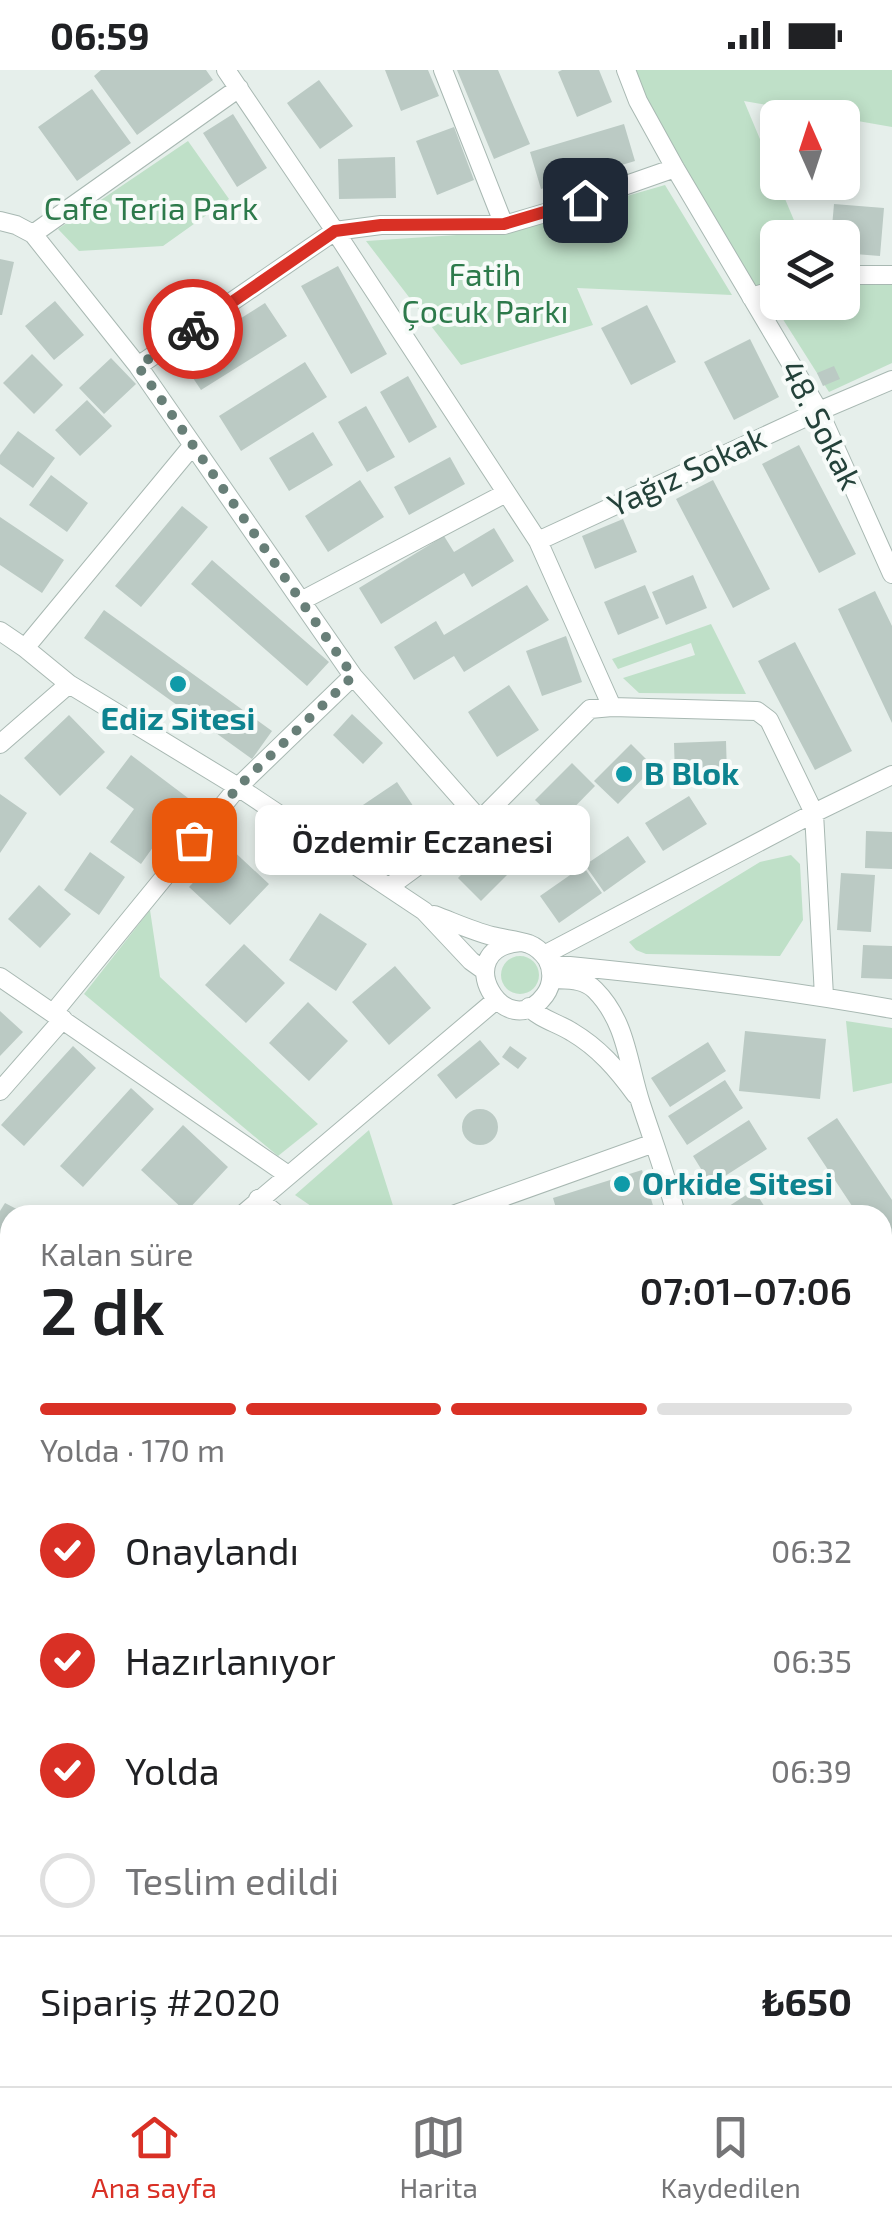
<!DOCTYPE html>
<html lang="tr">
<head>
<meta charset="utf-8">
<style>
	:root { --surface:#fff; --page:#f2f2f2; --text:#202124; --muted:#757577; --line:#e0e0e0; --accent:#d93025 }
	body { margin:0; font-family:"Exo 2",sans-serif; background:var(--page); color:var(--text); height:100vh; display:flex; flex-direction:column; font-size:38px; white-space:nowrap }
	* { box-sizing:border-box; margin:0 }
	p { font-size:32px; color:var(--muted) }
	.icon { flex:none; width:55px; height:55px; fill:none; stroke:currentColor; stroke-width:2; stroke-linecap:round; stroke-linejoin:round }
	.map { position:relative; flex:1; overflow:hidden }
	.drawer { position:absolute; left:0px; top:1135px; width:892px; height:882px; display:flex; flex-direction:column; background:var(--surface); border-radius:30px 30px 0 0; box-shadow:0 5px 15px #0003 }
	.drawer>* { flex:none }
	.needle { width:65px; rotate:357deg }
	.tools { position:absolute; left:760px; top:30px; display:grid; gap:20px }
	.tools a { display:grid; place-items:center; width:100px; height:100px; border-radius:15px; background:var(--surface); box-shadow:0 5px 15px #0003; font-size:50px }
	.pin { position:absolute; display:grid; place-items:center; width:85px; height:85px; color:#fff; margin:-42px; border-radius:20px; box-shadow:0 5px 15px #0006 }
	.courier { position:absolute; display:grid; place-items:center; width:100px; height:100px; margin:-50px; border:8px solid #d93025; border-radius:50%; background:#fff; color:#222; box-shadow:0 2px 12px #0007 }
	.bubble { position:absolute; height:70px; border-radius:15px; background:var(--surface); box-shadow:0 5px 15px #0003; font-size:32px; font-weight:600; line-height:70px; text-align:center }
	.summary em { font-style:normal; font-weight:600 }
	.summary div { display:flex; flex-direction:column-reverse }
	.summary { display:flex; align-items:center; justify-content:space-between; height:170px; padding:0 40px }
	h1 { font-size:65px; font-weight:600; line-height:75px }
	.bar { display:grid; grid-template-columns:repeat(4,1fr); gap:15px 10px; align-content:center; height:120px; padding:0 40px }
	.bar i { height:12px; border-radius:8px; background:var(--line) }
	.bar .selected { background:var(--accent) }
	.bar p { grid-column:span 4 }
	.line { display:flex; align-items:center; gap:25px; padding:0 40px; border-top:2px solid var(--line) }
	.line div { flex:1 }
	ol { padding:0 40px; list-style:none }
	li { display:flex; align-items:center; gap:30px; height:110px }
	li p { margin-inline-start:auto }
	li .icon { padding:10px; border-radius:50%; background:var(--accent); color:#fff; stroke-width:4 }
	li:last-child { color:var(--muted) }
	li i { width:55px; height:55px; border:5px solid var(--line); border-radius:50% }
	.status { display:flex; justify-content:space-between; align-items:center; height:70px; padding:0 50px; background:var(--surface); direction:ltr }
	.status svg { height:28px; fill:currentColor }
	.menu { display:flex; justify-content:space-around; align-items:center; height:140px; border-top:2px solid var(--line); background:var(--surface); font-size:28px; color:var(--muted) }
	.menu a { display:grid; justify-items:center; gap:5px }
	.menu .selected { color:var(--accent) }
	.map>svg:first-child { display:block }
</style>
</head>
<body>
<div class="status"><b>06:59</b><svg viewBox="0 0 49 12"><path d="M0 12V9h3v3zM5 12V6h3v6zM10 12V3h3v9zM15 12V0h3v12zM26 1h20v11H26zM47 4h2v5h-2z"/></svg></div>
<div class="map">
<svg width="892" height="2016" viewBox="0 0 892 2016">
	<rect width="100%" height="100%" fill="#e6efeb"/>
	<path fill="#bfe0c8" d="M 635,0 L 892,0 L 892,57 L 744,31 L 801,167 L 778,168 L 777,210 L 751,217 L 651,45 Z
		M 188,71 L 229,129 L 163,176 L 79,181 L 58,159 Z
		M 665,115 L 732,225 L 577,218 L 593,255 L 461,295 L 366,171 L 502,162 Z
		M 892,209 L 892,293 L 829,322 L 772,232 L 842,232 L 843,211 Z
		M 711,554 L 746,624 L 639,623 L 623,608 L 695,585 L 691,573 L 618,599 L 612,589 Z
		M 791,785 L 800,794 L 803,850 L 780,886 L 646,884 L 636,880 L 629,872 L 760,792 Z
		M 150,840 L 160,907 L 318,1054 L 278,1086 L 84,924 Z
		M501 905a19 19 0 1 1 38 0a19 19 0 1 1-38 0Z
		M 846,951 L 892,958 L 892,1013 L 853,1022 Z
		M 369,1060 L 396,1145 L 324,1145 L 295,1125 Z
		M 0,1705 L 10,1714 L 10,1932 L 0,1917 Z
		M 37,2008 L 177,2008 L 181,2016 L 38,2016 Z"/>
	<path fill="#bbcac4" d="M 101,0 L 206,0 L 213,10 L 137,65 L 94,6 Z
		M 385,0 L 428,0 L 439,26 L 401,41 Z
		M 457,0 L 498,0 L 530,74 L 494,89 Z
		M 562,0 L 599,0 L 612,32 L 577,47 L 558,2 Z
		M 319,10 L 353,56 L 320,79 L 287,33 Z
		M 92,19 L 131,73 L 77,111 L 38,57 Z
		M 233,44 L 267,98 L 237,117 L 203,63 Z
		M 624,54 L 635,91 L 541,119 L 530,82 Z
		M 454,57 L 474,110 L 437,125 L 416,71 Z
		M 842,65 L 854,66 L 851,114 L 842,113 Z
		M 395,87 L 396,128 L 339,129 L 338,89 Z
		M 834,134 L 884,138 L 880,186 L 842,183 L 842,168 L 831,168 Z
		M 0,189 L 14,192 L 2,245 L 0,245 Z
		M 338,196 L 387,284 L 351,304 L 301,216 Z
		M 55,231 L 84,265 L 54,290 L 25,256 Z
		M 265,233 L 287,266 L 201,320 L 179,287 Z
		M 647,235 L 676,292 L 631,315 L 601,258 Z
		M 750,269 L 779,327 L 734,350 L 704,292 Z
		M 32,284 L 63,315 L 34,344 L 3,313 Z
		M 111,288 L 136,314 L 104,344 L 79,318 Z
		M 305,292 L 327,327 L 241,381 L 219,346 Z
		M 834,296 L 840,309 L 823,316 L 817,303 Z
		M 408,306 L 437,357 L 409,373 L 380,322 Z
		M 87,330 L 112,356 L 80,386 L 55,360 Z
		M 366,336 L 395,387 L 367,402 L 338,352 Z
		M 18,361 L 55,388 L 33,418 L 0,394 L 0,385 Z
		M 313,362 L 333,395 L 289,421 L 269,388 Z
		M 799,375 L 856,484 L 819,503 L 762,394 Z
		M 450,387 L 465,414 L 409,445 L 394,417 Z
		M 51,405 L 88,433 L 67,462 L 29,435 Z
		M 360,410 L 384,447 L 328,482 L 305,446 Z
		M 713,410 L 770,519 L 733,538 L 676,429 Z
		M 182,436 L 208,457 L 141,537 L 115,516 Z
		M 0,447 L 64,490 L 42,523 L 0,495 Z
		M 623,449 L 637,482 L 595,499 L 582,466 Z
		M 494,458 L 514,491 L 472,517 L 464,503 L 381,554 L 359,518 L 444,466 L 454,482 Z
		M 212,490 L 329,592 L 307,616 L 191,514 Z
		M 693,505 L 707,538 L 666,555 L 652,522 Z
		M 527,515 L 549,550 L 464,602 L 454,586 L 414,610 L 394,577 L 436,551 L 444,565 Z
		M 645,515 L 659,548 L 618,565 L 604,532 Z
		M 875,521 L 892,556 L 892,653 L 838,539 Z
		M 104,540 L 272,661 L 252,689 L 84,568 Z
		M 566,566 L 582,612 L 542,626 L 526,581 Z
		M 795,572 L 852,681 L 815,700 L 758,591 Z
		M 509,615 L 539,660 L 497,687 L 468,642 Z
		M 352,644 L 383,673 L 363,694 L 333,665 Z
		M 69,645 L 105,682 L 60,726 L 24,688 Z
		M 726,671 L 727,704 L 675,706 L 674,673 Z
		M 631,674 L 654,697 L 618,734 L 594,711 Z
		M 131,685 L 188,728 L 141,794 L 110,772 L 134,739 L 106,718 Z
		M 572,693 L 595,716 L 559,753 L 535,730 Z
		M 397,712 L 424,752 L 384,779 L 357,739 Z
		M 0,724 L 27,743 L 0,783 Z
		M 689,726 L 707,754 L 663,781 L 645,753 Z
		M 535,735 L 558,758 L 522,795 L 498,772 Z
		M 866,761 L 892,762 L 892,799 L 865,798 Z
		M 628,766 L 646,792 L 604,822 L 585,795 Z
		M 494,771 L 518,794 L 481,831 L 458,808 Z
		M 228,776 L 269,814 L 230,855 L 189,817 Z
		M 90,782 L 125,807 L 99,845 L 64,820 Z
		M 583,796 L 602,823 L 559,853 L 540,826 Z
		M 841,803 L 875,805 L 871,862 L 837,860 Z
		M 39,815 L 71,844 L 40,878 L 8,849 Z
		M 320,843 L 367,874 L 336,921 L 289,890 Z
		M 244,874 L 285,913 L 246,953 L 205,915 Z
		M 863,875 L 892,876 L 892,909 L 861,908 Z
		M 395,896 L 431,938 L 389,975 L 352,932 Z
		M 308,932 L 348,971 L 309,1011 L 269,973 Z
		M 0,941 L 23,962 L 0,986 Z
		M 745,961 L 826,969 L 820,1029 L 739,1021 Z
		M 480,970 L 500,994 L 456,1029 L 437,1005 Z
		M 708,972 L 726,1001 L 670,1037 L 651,1008 Z
		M 73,976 L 96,998 L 24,1076 L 1,1055 Z
		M 510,976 L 527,988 L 518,999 L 502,987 Z
		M 725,1010 L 743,1038 L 687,1075 L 668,1046 Z
		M 131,1018 L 154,1039 L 83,1117 L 60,1096 Z
		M462 1057a18 18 0 1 1 36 0a18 18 0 1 1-36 0Z
		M 837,1048 L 892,1130 L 892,1196 L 882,1182 L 882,1145 L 858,1145 L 807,1068 Z
		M 749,1050 L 767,1079 L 711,1115 L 693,1086 Z
		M 183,1055 L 228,1097 L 186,1142 L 141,1100 Z
		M 642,1100 L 656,1145 L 558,1145 L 553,1128 Z
		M 754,1120 L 770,1145 L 715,1145 Z
		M 5,1133 L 28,1145 L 10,1145 L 10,1187 L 0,1181 L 0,1141 Z
		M 889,1220 L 892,1222 L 892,1261 L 882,1257 L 882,1237 Z
		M 10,1407 L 10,1445 L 0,1427 L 0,1413 Z
		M 892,1427 L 892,1461 L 882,1463 L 882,1428 Z
		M 10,1466 L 10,1528 L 0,1532 L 0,1470 Z
		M 892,1479 L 892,1514 L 882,1515 L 882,1481 Z
		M 892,1531 L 892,1566 L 882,1568 L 882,1533 Z
		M 10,1547 L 10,1586 L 0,1564 L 0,1552 Z
		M 0,1795 L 10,1802 L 10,1812 L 2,1825 L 10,1830 L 10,1872 L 0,1866 Z
		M 316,2008 L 377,2008 L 381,2016 L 316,2016 L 312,2009 Z
		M 442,2008 L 474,2008 L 478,2016 L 426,2016 Z
		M 522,2008 L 561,2008 L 565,2016 L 507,2016 Z
		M 747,2008 L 798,2008 L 803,2016 L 732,2016 Z"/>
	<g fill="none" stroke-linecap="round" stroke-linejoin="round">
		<g stroke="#a8b8b2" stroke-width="20">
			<path id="minor" d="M 226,0 L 335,161 L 538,471 L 612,637 L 590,639 L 480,750 L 389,817
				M 443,0 L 504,155
				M 626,0 L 638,31 L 675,98 L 819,341 L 892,504
				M 0,151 L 16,155 L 33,164 L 138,296 L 353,606 L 480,750
				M 33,164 L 239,18
				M 842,205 L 892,205
				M 751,227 L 778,219
				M 138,296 L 335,161 L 381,155 L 504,155 L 555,140 L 675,98
				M 538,471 L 819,341 L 892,310
				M 301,531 L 506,423
				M 0,561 L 25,578 L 69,614 L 238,717 L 424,841 L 471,891 L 485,901
				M 25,578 L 193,375
				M 612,637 L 757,641 L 769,650 L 814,743 L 824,926
				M 0,674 L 69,614
				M 434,845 C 453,852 472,861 492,866 C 504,869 517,870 529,874 C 537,877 542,882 547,889 C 553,900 553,914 545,925 C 506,978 446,878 521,872
				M 544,885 L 814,743 L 892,705
				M 549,894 C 664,905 778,918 892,939
				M 0,907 L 288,1105
				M 551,909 C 567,910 583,908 595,920 C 627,952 628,995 641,1034 C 653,1071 667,1107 676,1145
				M 529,937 C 540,949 558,953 572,962 C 599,978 617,999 636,1025
				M 54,942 L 238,717 L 353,606
				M 0,1021 L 63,949
				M 258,1129 L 278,1145
				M 242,1145 L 496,930
				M 453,1145 L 654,1073
				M 882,1290 L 892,1294
				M 0,1316 L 10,1311
				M 882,1586 L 892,1585
				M 0,1651 L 10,1674
				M 0,1690 L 10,1693
				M 882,1782 L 892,1780
				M 0,1942 L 10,1966
				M 26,2008 L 29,2016
				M 155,2008 L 159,2016
				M 866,2008 L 870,2016"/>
		</g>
		<g stroke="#c2cac8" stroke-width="25">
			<path id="major" d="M 0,1225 L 10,1231
				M 0,1254 L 10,1260
				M 602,2008 L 607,2016
				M 627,2008 L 632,2016"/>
		</g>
		<use href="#minor" stroke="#fff" stroke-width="18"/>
		<use href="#major" stroke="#6aa596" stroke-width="22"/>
	</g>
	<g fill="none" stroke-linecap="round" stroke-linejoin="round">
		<path stroke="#687f78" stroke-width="10" stroke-dasharray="0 18" d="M 193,259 L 138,296 L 353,606 L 238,717 L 194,770"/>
		<path stroke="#d93025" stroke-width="12" d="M 193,259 L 335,161 L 381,155 L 504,154 L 585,130"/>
	</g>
	<g fill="#0f9aa8" stroke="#f7fbf9" stroke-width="4">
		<circle cx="178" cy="614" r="10"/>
		<circle cx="624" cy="704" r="10"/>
		<circle cx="622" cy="1114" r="10"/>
	</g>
	<g text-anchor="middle" stroke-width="8" stroke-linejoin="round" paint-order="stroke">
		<g font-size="32" fill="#2d7a4b" stroke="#f7fbf9">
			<text x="151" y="150">Cafe Teria Park</text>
			<text x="485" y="216">Fatih<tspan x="485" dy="37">Çocuk Parkı</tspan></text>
		</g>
		<g font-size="32" fill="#24423a" stroke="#f7fbf9">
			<text transform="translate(821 355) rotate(63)" y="11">48. Sokak</text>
			<text transform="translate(687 402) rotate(-25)" y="11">Yağız Sokak</text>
		</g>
		<g font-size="32" font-weight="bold" fill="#0d838f" stroke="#f7fbf9" text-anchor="start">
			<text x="178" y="660" text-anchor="middle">Ediz Sitesi</text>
			<text x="644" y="715">B Blok</text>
			<text x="642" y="1125">Orkide Sitesi</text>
		</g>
	</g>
</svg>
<div class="tools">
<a><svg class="needle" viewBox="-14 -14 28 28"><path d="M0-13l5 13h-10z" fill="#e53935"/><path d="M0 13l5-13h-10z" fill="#757577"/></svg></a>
<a><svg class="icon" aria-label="layers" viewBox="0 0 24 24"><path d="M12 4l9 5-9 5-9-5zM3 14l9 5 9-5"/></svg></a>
</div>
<div class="pin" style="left:194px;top:770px;background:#ea580c"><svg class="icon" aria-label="bag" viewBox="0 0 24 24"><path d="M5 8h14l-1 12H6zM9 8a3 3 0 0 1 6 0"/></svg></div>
<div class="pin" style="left:585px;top:130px;background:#1f2937"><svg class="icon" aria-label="home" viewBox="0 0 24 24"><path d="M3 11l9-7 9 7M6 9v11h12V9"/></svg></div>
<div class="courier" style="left:193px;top:259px"><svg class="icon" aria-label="bike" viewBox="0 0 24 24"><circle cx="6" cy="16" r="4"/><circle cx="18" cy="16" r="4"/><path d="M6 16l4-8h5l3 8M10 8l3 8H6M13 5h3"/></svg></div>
<div class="bubble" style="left:255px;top:735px;width:335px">Özdemir Eczanesi</div>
<section class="drawer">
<div class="summary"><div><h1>2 dk</h1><p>Kalan süre</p></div><em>07:01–07:06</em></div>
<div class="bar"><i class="selected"></i><i class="selected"></i><i class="selected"></i><i></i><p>Yolda · 170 m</p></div>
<ol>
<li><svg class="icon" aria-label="check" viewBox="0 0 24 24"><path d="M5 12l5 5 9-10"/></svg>Onaylandı<p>06:32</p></li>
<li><svg class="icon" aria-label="check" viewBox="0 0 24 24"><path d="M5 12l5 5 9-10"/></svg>Hazırlanıyor<p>06:35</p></li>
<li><svg class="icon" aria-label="check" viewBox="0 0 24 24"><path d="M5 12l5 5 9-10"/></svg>Yolda<p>06:39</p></li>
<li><i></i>Teslim edildi</li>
</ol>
<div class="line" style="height:130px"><div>Sipariş #2020</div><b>₺650</b></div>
</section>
</div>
<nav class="menu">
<a class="selected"><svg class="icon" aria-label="home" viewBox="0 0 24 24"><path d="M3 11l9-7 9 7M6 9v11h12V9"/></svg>Ana sayfa</a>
<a><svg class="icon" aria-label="map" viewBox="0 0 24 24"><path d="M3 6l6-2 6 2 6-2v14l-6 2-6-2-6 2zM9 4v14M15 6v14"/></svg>Harita</a>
<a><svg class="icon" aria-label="saved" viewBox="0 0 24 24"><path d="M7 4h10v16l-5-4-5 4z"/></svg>Kaydedilen</a>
</nav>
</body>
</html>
